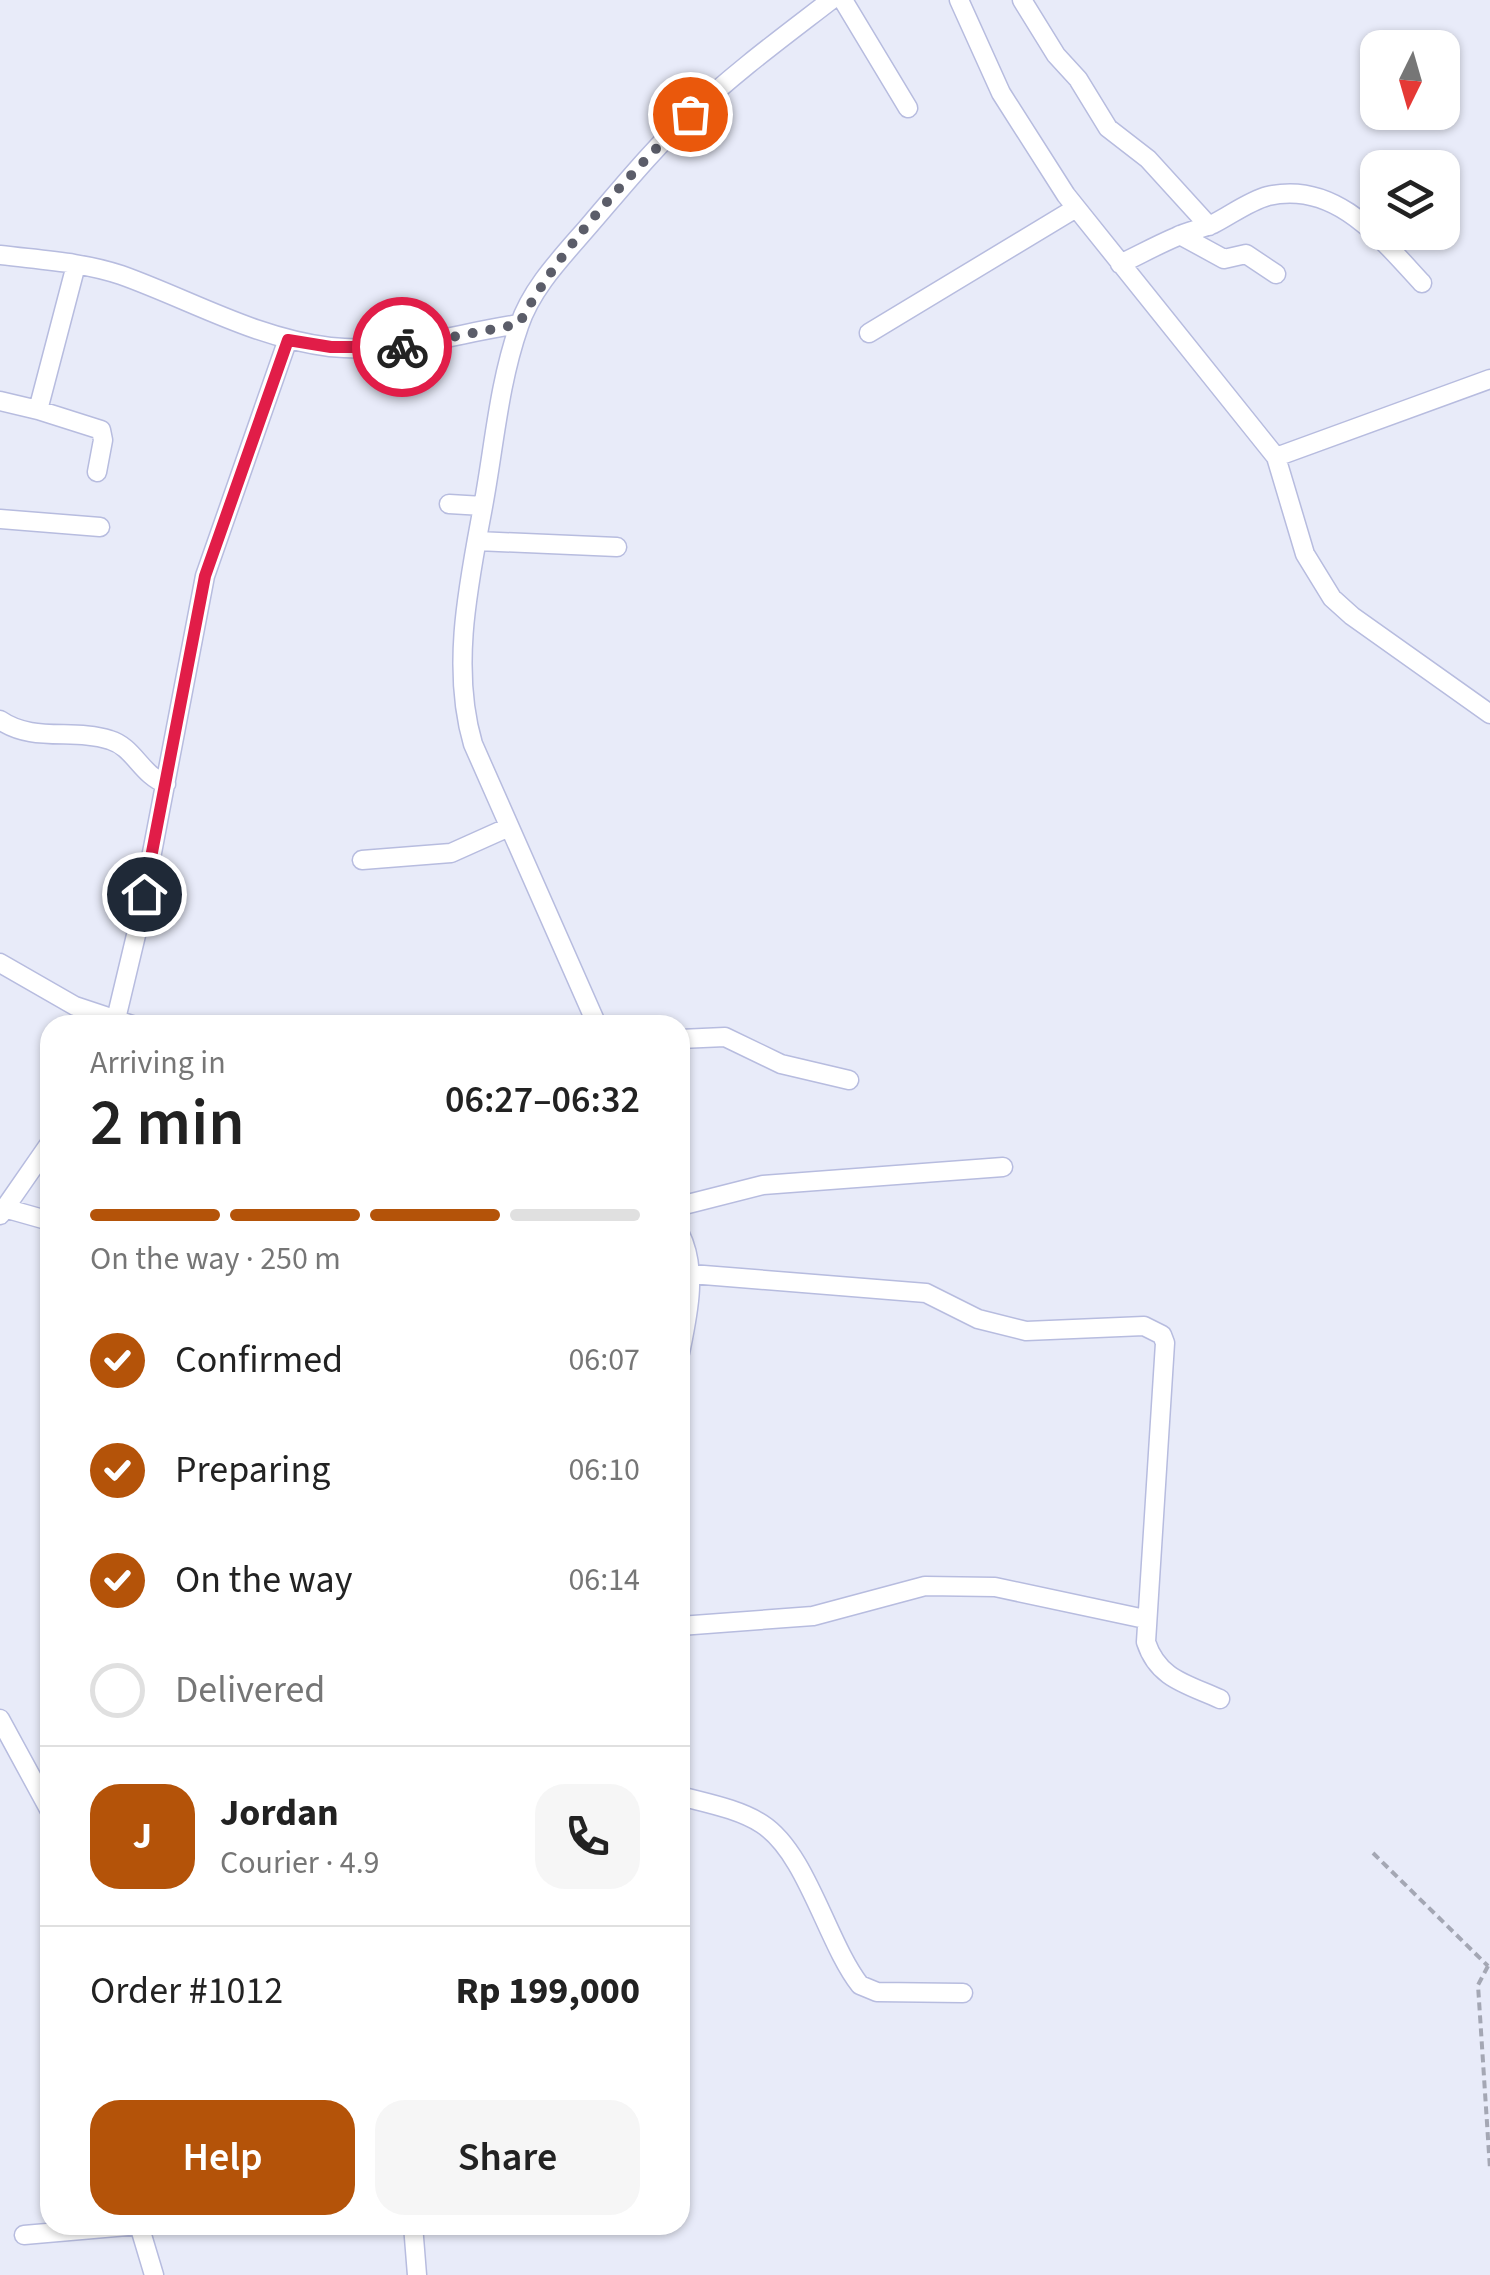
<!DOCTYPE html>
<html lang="en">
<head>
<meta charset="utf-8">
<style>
	:root { --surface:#fff; --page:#f6f6f6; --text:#222; --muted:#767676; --line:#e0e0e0; --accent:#b45309 }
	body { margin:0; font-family:"Source Sans 3",sans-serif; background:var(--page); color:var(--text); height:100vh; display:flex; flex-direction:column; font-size:38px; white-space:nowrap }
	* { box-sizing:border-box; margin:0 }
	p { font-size:32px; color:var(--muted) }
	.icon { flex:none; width:55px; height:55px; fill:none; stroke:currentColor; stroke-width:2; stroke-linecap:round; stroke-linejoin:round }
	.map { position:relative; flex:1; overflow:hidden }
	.details { position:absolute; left:40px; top:1015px; width:650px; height:1220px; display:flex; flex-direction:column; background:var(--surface); border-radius:30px; box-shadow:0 2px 8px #0004 }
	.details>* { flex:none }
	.needle { width:65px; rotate:185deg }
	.buttons { position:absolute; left:1360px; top:30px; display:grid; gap:20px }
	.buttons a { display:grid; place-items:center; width:100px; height:100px; border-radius:20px; background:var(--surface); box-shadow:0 2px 8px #0004; font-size:50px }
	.pin { position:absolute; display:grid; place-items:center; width:85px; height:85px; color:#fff; margin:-42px; border:5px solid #fff; border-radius:50%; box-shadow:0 2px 10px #0007 }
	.courier { position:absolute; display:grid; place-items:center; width:100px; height:100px; margin:-50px; border:8px solid #e11d48; border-radius:50%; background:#fff; color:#222; box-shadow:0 2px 12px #0007 }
	.overview em { font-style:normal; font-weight:600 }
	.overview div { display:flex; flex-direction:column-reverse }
	.overview { display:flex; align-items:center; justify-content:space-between; height:170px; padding:0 50px }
	h1 { font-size:65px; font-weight:600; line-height:75px }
	.bar { display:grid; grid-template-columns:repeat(4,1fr); gap:15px 10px; align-content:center; height:120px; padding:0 50px }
	.bar i { height:12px; border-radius:8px; background:var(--line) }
	.bar .active { background:var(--accent) }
	.bar p { grid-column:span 4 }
	.line { display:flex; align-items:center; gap:25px; padding:0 50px; border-top:2px solid var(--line) }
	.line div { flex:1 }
	.round { display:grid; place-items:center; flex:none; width:105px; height:105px; border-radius:30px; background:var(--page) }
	ol { padding:0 50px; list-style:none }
	li { display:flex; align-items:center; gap:30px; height:110px }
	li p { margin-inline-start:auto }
	li .icon { padding:10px; border-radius:50%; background:var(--accent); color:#fff; stroke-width:4 }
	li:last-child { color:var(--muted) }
	li i { width:55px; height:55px; border:5px solid var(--line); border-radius:50% }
	.button { display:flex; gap:20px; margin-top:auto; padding:20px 50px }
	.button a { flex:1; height:115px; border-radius:30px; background:var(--accent); color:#fff; font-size:40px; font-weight:600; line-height:115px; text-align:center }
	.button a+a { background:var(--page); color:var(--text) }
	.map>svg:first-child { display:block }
</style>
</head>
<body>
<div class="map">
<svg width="1490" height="2275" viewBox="0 0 1490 2275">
	<rect width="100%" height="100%" fill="#e8ebf9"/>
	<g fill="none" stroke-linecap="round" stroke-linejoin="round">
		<g stroke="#b7bcdf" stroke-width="21">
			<path id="minor" d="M 843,0 L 908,108
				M 959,0 L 1001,93 L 1066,195 L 1276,457 L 1305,554 L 1332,598 L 1352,616 L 1490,714
				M 1022,0 L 1056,55 L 1078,79 L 1108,128 L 1148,159 L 1209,226
				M 1180,235 L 1224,259 L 1246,254 L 1276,274
				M 0,255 C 40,260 83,262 121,275 C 191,300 255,338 330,347 C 399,354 453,334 519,324
				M 1120,264 C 1139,255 1157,245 1176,237 C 1188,231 1201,229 1213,224 C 1231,215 1249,201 1268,196 C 1336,180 1382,240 1422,283
				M 869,333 L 1076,208
				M 0,401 L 38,410 L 76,265
				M 38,410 L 101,430 L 103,440 L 97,472
				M 1276,457 L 1490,379
				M 449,504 L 483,506
				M 0,519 L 100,527
				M 477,541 L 617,547
				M 0,720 C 33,743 74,728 110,740 C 134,747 141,775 166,784
				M 362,860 L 451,853 L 509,827
				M 0,963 L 75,1006 L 132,1025
				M 116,1019 L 137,931 L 205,576 L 288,339
				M 597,1025 L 473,744 C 451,669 468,587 482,512 C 494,450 498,386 519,326 C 532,286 566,253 593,221 C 624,185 654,148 690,115 C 734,73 783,37 831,0
				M 680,1039 L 725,1037 L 781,1064 L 849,1080
				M 680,1206 L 763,1185 L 1003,1167
				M 4,1208 L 50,1221
				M 0,1215 L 50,1143
				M 680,1234 C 698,1270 688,1314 680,1353
				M 691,1274 L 926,1293 L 978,1319 L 1026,1331 L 1144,1326 L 1162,1335 L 1165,1343 L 1146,1642 C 1158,1679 1187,1684 1220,1699
				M 680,1626 L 813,1616 L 925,1586 L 995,1587 L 1145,1619
				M 0,1719 L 50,1811
				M 680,1796 C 706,1803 739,1809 762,1824 C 807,1853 827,1943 860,1985 L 877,1992 L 963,1993
				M 139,2225 L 154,2275
				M 413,2225 L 417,2275
				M 24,2235 L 139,2225"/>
		</g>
		<path stroke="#a4a7b4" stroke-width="4" stroke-dasharray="8 5" stroke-linecap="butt" d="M 1373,1853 L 1488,1966
			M 1488,1966 L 1478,1985 L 1490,2169"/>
		<use href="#minor" stroke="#fff" stroke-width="18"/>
	</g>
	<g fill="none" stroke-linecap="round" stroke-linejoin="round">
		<path stroke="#5b5d69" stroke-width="10" stroke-dasharray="0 18" d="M 402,347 L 519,324 C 561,246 629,176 690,114"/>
		<path stroke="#e11d48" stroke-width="12" d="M 144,894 L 205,576 L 288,340 L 331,347 L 402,347"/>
	</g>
</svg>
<div class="buttons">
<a><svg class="needle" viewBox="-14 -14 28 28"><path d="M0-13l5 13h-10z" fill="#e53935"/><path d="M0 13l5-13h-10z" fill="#767676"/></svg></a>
<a><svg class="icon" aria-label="layers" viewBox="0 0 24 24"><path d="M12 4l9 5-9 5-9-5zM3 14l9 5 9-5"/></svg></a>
</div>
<div class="pin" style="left:690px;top:114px;background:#ea580c"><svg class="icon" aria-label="bag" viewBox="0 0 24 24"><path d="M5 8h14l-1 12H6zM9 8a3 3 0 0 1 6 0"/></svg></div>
<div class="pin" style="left:144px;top:894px;background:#1f2937"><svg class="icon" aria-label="home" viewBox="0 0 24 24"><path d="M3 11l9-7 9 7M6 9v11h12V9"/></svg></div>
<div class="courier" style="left:402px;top:347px"><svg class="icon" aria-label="bike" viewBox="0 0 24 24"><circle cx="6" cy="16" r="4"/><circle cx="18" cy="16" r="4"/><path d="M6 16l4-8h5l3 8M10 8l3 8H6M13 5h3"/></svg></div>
<section class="details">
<div class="overview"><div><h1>2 min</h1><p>Arriving in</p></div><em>06:27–06:32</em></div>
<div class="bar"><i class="active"></i><i class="active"></i><i class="active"></i><i></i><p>On the way · 250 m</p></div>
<ol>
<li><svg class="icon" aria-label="check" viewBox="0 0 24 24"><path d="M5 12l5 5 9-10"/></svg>Confirmed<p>06:07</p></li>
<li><svg class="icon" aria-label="check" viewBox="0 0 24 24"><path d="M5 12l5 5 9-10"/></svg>Preparing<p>06:10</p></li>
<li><svg class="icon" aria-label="check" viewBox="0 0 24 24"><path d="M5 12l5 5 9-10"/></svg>On the way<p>06:14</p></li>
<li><i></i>Delivered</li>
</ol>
<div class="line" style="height:180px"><b class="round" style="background:var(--accent);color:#fff">J</b><div><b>Jordan</b><p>Courier · 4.9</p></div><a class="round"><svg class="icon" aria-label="phone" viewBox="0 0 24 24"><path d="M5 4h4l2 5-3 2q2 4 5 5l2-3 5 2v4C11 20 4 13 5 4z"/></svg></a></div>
<div class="line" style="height:130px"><div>Order #1012</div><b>Rp 199,000</b></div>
<div class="button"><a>Help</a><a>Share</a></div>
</section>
</div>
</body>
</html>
